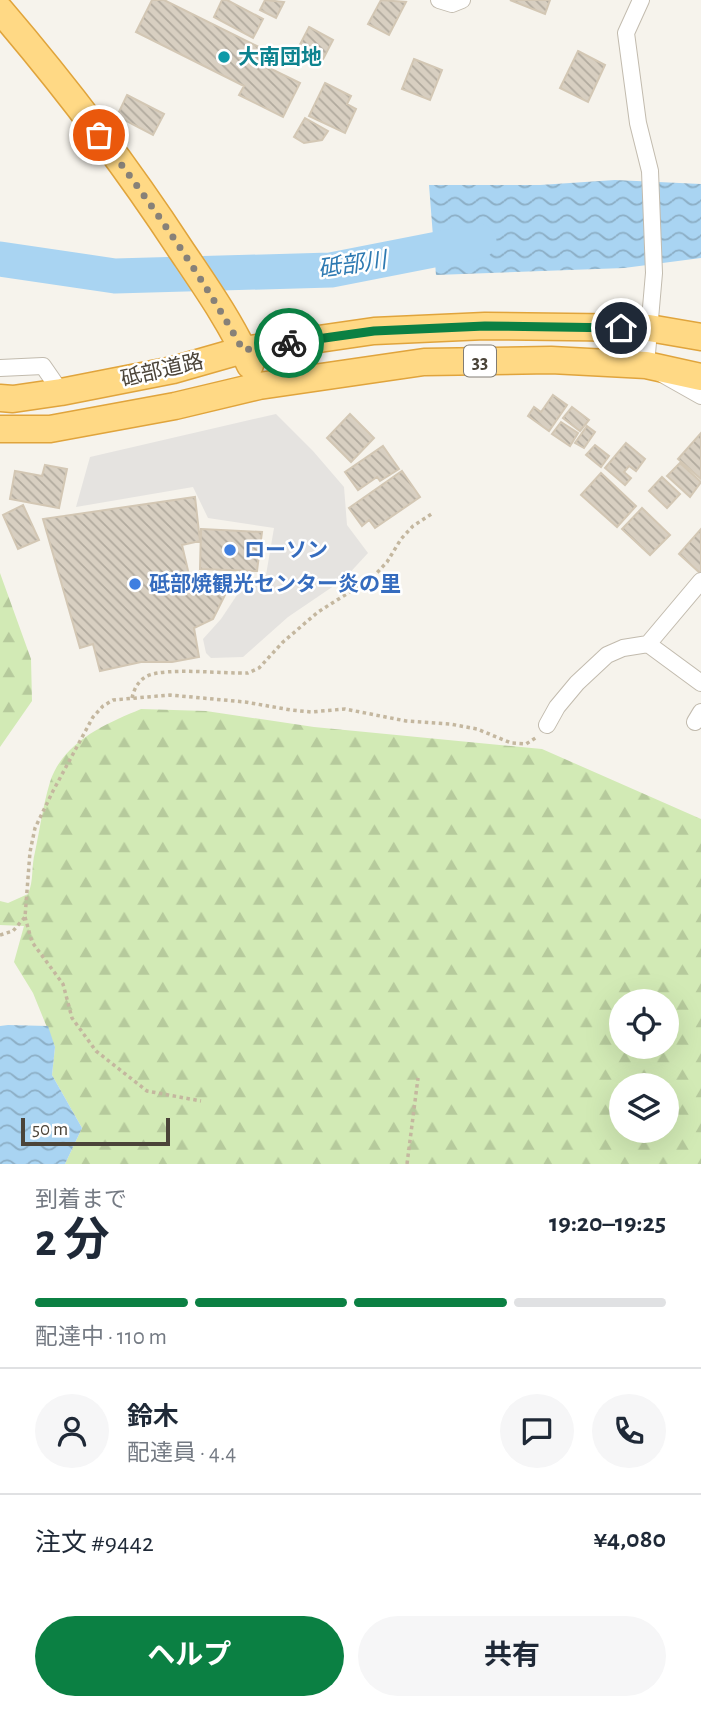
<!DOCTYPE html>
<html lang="ja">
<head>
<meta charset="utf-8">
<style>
	:root { --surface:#fff; --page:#f6f6f7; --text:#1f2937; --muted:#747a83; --line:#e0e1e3; --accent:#0b8043 }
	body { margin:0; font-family:"Alegreya Sans","Noto Sans JP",sans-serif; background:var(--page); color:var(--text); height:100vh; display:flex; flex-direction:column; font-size:26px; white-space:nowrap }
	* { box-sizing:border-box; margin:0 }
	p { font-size:23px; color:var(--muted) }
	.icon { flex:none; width:38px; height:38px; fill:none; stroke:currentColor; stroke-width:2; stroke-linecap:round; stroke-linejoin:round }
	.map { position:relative; height:1164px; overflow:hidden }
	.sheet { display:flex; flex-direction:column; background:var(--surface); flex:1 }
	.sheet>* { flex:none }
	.buttons { position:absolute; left:609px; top:989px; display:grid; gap:14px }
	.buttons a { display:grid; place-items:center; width:70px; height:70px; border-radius:50%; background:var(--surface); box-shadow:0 7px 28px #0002; font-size:35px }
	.scale { position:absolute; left:21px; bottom:18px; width:149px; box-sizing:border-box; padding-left:7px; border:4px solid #4b4439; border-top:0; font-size:19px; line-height:24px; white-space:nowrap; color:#4b4439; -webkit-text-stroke:5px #fff; paint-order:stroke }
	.pin { position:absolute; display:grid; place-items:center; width:60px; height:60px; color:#fff; margin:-30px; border:4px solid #fff; border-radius:50%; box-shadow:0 2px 7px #0007 }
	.courier { position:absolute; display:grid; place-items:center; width:70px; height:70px; margin:-35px; border:5px solid #0b8043; border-radius:50%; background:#fff; color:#222; box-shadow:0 2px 9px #0007 }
	.headline em { font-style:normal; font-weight:700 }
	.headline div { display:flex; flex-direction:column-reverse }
	.headline { display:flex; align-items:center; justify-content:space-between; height:119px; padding:0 35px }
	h1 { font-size:46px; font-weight:700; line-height:52px }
	.bar { display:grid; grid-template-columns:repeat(4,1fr); gap:10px 7px; align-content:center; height:84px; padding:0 35px }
	.bar i { height:9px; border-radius:5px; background:var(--line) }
	.bar .active { background:var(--accent) }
	.bar p { grid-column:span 4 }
	.line { display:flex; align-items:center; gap:18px; padding:0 35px; border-top:2px solid var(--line) }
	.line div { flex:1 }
	.round { display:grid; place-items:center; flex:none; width:74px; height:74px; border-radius:37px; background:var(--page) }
	.action { display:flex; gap:14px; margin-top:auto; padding:14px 35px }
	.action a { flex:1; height:80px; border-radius:42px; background:var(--accent); color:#fff; font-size:28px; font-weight:700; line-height:80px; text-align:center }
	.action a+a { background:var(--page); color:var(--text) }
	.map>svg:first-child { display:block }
</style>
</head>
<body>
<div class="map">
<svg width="701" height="1164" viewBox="0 0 701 1164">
	<defs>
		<pattern id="forest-firs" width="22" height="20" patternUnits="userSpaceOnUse" patternTransform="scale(1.75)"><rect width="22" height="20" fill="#d2eab5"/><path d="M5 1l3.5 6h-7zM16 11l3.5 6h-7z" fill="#b6ca9c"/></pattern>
		<pattern id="water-waves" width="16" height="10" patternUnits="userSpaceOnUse" patternTransform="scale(1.75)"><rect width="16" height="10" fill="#a9d4f2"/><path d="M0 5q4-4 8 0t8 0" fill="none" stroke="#8caec5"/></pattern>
		<pattern id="building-back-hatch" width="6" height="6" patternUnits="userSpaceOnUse" patternTransform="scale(1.75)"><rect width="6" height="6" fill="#d8cfc1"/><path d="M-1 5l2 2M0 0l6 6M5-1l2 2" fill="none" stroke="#b1aa9e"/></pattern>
	</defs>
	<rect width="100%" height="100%" fill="#f6f3ec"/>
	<path fill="url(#forest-firs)" fill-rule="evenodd" d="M 0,573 L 31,659 L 32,701 L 0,747 Z
		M 141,709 L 206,711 L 314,727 L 542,749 L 701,819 L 701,1164 L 65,1164 L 82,1128 L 52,1075 L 55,1047 L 33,993 L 14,962 L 24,926 L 0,925 L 0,901 L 8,903 L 28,894 C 34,880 31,867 35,852 C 40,829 43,805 50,782 C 63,742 105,724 141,709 ZM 621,1001 L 667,1001 L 667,1046 L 621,1046 ZM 621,1085 L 667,1085 L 667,1130 L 621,1130 Z"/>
	<path fill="#e5e3e0" d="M 276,414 L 313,451 L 344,487 L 347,525 L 368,553 L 344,579 L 288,617 L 243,657 L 211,658 L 206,653 L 203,639 L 221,619 L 247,580 L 266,575 L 274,528 L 208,518 L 193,487 L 76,507 L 90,457 Z"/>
	<path fill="url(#water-waves)" d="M 615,180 L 701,184 L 701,258 L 624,268 L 436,275 L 429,185 L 540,185 Z
		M 8,1025 L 48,1026 L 55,1047 L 52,1075 L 82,1128 L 65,1164 L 0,1164 L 0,1026 Z"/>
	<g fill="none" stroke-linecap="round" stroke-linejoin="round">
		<path stroke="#a9d4f2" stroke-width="35" d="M 0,259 L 115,276 L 331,270 L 479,241"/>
	</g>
	<path fill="url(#building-back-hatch)" stroke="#d3c7b4" stroke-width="2" d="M 152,0 L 164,0 L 265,50 L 259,63 L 300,83 L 283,117 L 239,95 L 244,86 L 136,32 Z
		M 222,0 L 227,0 L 263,19 L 253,38 L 214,17 Z
		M 265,0 L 284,2 L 276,18 L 260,10 Z
		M 381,0 L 406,2 L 389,35 L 368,24 Z
		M 510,0 L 550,0 L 545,14 Z
		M 309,27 L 333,40 L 319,67 L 295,54 Z
		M 578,51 L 605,65 L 588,102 L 560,88 Z
		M 414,59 L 442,70 L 430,100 L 402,89 Z
		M 325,83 L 351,96 L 347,104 L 356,109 L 345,133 L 309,116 Z
		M 127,95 L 164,114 L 153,135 L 117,116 Z
		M 305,118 L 328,131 L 322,140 L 304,143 L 294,137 Z
		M 553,395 L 567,405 L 549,431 L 528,416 L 534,407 L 541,412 Z
		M 572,407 L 589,420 L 580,431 L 563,418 Z
		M 350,414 L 374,438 L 351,462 L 327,438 Z
		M 561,422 L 578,433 L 570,446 L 552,434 Z
		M 587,426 L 595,432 L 584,448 L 575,443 Z
		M 701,433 L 701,479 L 678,459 Z
		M 626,443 L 645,459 L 636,471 L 629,466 L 624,472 L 631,478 L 625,485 L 605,468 Z
		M 595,445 L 609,456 L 601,467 L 586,455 Z
		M 383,446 L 399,469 L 380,481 L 377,477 L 358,490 L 345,472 Z
		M 680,463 L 701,482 L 690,497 L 667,476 Z
		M 45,465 L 67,469 L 59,508 L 10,499 L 15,471 L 42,476 Z
		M 402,471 L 420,497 L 375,528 L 369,520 L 362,526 L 349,508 Z
		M 601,473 L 636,506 L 617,527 L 581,495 Z
		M 662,477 L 680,494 L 667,508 L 649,491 Z
		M 195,497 L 200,541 L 182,545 L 190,579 L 228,589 L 213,619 L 194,628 L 199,657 L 172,662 L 141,662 L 100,671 L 93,644 L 80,648 L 43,519 Z
		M 23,505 L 39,540 L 18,549 L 3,515 Z
		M 642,508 L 670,535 L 650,555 L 622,529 Z
		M 201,529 L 262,532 L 257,571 L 200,569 Z
		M 701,529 L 701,572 L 700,573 L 679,554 Z"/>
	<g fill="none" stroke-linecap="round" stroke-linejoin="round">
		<g stroke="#c2bbae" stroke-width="18">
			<path id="minor" d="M 439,0 L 452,4 L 462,0
				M 641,0 L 626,33 L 638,123 L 650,171 L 654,273 L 646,365 L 701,396
				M 0,368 L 43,366 L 61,392
				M 648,644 L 701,683
				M 695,722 L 701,712
				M 547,725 L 557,707 L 577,683 L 607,655 L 623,648 L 648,644 L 701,581"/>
		</g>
		<g stroke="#e0a43c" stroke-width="29">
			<path id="trunk" d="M 0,10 C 65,86 126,166 181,250 C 206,287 232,324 250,365
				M 0,398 L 13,399 L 61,392 L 173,370 L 243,350 L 374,331 L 485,326 L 649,328 L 701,337
				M 0,429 L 50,429 L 175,406 L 259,386 L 424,362 L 551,360 L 646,365 L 701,377"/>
		</g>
		<path stroke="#c4b79f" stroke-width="3.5" stroke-dasharray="3.5 3.5" stroke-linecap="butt" d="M 132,698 C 134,689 138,681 147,676 C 167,667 224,674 248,673 L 259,668 L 283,642 L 318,612 L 372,578 L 387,562 L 401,539 L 413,526 L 433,513
			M 25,917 L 32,942 L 63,984 L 72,1018 L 96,1051 L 147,1091 L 201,1101
			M 0,935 L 13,931 L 25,917 L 30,852 L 35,828 L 53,791 L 93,717 L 103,706 L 113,700 L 170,695 L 245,702 L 291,710 L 311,712 L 345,709 L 406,721 L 450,724 L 477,729 L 511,743 L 526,744 L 537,737
			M 407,1164 L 418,1078"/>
		<use href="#minor" stroke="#fff" stroke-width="16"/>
		<use href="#trunk" stroke="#ffd985" stroke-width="26"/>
	</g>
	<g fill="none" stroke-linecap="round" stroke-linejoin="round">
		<path stroke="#878178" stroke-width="7" stroke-dasharray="0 12.6" d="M 99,135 C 152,204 201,275 243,350 L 289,343"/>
		<path stroke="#0b8043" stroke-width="9" d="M 289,343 L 374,331 L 485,326 L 621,328"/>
	</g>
	<circle fill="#0f9aa8" stroke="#fff" stroke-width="2.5" cx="224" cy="57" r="7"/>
	<g fill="#3f7fe0" stroke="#fff" stroke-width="2.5">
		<circle cx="230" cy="550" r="7"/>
		<circle cx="135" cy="584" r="7"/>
	</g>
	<g text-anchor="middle" stroke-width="5" stroke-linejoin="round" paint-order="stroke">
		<rect fill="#fff" stroke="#817c74" stroke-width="2" x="464" y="345.5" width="32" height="31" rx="5"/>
		<g font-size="19" font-weight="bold" fill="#4b4439">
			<text x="480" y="368">33</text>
		</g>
		<g font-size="21" font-weight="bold" fill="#0d838f" stroke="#fff" text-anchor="start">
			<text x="238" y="64">大南団地</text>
		</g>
		<g font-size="21" fill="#4b4439" stroke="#fff">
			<text transform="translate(162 370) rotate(-13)" y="7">砥部道路</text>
		</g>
		<g font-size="21" font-weight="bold" fill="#366cbe" stroke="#fff" text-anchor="start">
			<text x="244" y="557">ローソン</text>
			<text x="149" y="591">砥部焼観光センター炎の里</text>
		</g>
		<g font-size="23" font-style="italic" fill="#2e7ab2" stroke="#fff">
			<text transform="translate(352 264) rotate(-8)" y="8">砥部川</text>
		</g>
	</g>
</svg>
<div class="buttons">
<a><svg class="icon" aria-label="locate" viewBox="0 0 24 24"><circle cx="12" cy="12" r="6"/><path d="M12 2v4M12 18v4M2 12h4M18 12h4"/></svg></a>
<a><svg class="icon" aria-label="layers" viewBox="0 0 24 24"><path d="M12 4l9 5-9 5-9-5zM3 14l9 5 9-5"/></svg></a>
</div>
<div class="scale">50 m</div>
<div class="pin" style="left:99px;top:135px;background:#ea580c"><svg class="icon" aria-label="bag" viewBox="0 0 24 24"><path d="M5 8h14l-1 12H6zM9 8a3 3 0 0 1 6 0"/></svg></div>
<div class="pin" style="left:621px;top:328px;background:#1f2937"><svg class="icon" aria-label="home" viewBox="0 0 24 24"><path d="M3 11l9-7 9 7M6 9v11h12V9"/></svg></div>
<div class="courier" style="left:289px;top:343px"><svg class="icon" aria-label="bike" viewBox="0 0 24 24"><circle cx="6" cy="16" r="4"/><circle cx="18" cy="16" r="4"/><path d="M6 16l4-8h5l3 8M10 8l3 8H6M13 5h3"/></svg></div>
</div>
<section class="sheet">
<div class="headline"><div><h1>2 分</h1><p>到着まで</p></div><em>19:20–19:25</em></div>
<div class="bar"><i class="active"></i><i class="active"></i><i class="active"></i><i></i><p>配達中 · 110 m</p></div>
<div class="line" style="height:126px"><a class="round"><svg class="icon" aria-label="person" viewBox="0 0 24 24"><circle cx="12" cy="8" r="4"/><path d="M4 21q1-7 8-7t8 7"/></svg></a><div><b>鈴木</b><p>配達員 · 4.4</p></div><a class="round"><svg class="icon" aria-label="chat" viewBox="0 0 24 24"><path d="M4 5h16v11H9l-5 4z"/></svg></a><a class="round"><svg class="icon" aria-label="phone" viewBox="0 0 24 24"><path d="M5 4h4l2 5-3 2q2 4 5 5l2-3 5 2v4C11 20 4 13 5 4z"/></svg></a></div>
<div class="line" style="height:91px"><div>注文 #9442</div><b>¥4,080</b></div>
<div class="action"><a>ヘルプ</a><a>共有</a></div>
</section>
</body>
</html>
